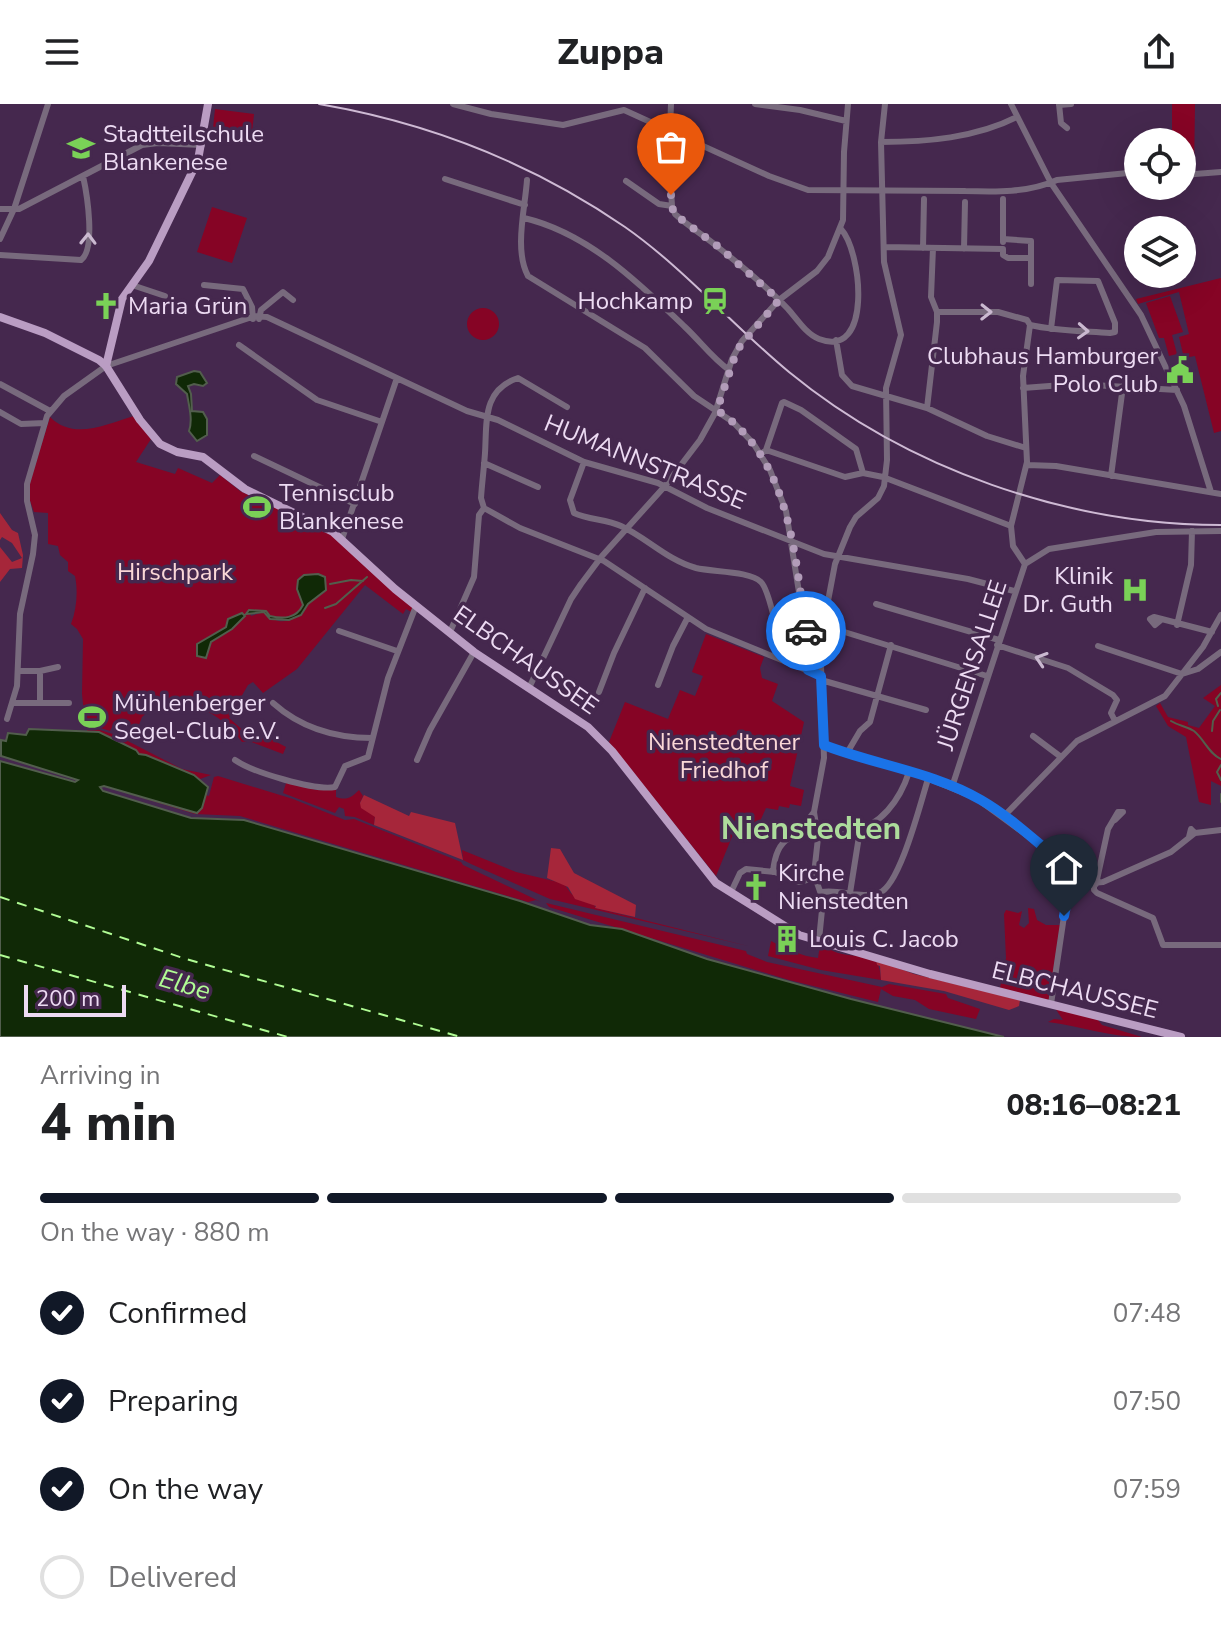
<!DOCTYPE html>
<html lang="en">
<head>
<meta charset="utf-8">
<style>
	:root { --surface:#fff; --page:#f2f2f2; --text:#202124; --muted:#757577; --line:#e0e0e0; --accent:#111827 }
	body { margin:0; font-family:"Nunito Sans",sans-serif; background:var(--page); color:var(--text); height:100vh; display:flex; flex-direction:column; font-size:30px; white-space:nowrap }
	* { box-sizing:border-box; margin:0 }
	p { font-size:26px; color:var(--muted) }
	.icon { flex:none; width:44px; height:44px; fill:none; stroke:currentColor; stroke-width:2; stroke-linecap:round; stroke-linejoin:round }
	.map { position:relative; height:933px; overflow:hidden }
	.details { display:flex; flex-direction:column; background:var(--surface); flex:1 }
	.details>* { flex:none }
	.tools { position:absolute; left:1124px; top:24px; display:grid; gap:16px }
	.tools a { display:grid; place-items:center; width:72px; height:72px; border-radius:50%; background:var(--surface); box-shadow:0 8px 32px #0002; font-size:40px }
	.scale { position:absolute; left:24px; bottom:20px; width:102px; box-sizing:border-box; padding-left:8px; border:4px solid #eddbf3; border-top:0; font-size:22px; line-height:28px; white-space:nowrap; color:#eddbf3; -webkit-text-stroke:6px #45284e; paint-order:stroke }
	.pin { position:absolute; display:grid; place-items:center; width:68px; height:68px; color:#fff; margin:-82px -34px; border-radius:50% 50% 50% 0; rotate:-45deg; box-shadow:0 0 8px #0007 }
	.pin .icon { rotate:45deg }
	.courier { position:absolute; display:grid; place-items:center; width:80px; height:80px; margin:-40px; border:6px solid #1a73e8; border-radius:50%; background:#fff; color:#222; box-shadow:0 2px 10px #0007 }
	.headline em { font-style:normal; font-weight:800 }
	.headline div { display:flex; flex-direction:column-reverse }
	.headline { display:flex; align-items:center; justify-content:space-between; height:136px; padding:0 40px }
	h1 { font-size:52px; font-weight:800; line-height:60px }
	.bar { display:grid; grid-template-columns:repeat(4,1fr); gap:12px 8px; align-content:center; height:96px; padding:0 40px }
	.bar i { height:10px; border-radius:6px; background:var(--line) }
	.bar .active { background:var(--accent) }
	.bar p { grid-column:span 4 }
	ol { padding:0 40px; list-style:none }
	li { display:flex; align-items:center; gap:24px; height:88px }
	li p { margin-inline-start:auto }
	li .icon { padding:8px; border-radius:50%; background:var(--accent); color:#fff; stroke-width:4 }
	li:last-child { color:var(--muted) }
	li i { width:44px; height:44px; border:4px solid var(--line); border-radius:50% }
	header { display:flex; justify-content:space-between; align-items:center; height:104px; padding:0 40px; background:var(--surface); font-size:36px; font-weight:800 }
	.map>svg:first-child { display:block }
</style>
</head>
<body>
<header><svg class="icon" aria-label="menu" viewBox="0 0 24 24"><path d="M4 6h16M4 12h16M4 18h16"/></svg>Zuppa<svg class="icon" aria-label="share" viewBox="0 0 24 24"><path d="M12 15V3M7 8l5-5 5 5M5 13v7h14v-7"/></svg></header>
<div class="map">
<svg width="1221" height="933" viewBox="0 0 1221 933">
	<rect width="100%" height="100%" fill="#45284e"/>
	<path fill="#860425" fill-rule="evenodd" d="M 1172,0 L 1195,0 L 1194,67 L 1182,67 L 1182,38 L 1172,38 Z
		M 215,5 L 254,10 L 252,29 L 213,24 Z
		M 212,103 L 247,114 L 232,159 L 197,148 Z
		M 1221,174 L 1221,327 L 1214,329 L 1195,252 L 1184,254 L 1179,233 L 1189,230 L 1179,188 L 1138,200 L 1136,195 Z
		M 1170,192 L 1183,228 L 1172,231 L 1177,250 L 1169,252 L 1164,234 L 1159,234 L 1146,199 Z
		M467 220a16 16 0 1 1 32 0a16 16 0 1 1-32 0Z
		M 134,312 L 151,335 L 136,358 L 175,370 L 178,364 L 212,379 L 220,371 L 240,387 L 328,428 L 416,502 L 413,509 L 406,505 L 403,510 L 365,481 L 297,565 L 263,589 L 253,578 L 248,581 L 229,614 L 245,628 L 267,633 L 286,643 L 283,650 L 249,637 L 242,638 C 221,609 193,596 157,599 L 142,613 L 135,631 L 126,634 L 119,632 L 123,620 L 115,617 L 110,627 L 85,619 L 82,590 L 83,535 L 77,525 L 71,520 C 77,505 78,486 75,472 L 68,467 L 68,458 L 60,451 L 58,442 L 48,440 L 48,409 L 34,408 L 28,391 L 30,378 L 50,313 C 74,337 106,320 134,312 ZM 318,470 L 326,478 L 325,488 C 320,492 313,495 309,500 C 296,513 283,527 264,508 L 251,512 L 249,506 L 267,508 L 271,513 C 285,514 296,515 303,501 L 297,485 L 299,473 ZM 242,509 L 232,525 L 210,539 L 206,554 L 197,552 L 197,540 L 219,528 Z
		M 706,530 L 764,553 L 760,564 L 762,574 L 778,580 L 772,597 L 804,618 L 790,682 L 804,686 L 801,702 L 790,700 L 789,704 L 779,702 L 778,706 L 766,704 L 756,726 L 738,718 L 716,772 L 609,638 L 625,598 L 668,615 L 680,586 L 695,592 L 703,572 L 692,568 Z
		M 1221,581 L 1221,682 L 1211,677 L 1211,701 L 1199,698 L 1186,633 L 1168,622 L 1156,602 L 1160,599 L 1168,613 L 1188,618 L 1188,621 L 1199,624 L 1215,602 L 1203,594 Z
		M 87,622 L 116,631 L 182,665 L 211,671 L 200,675 L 146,651 L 139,650 C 126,638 107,628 87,628 Z
		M 218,672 L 293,695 L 345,716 L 354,715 L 461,758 L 463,761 L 541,798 L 536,796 L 528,798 L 240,712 L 195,710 L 104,682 L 197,709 L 206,691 L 209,692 L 214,673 Z
		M 287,676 L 316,686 L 336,685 L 336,693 C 347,697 352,693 359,686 L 363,692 L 360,699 L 375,712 L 374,721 L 355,713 L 345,712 L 344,705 L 339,703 L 335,709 L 283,689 Z
		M 462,746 L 516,768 L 562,779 C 568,783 568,787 573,791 C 578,797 586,796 593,799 L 596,804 L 748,842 L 550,795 L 471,760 L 463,756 Z
		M 546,799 L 746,847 L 747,850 L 767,858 L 882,883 L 889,880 L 946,890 L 948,894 L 980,905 L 976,915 L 929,905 L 915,896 L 893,892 L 881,885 L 878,898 L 789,876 L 549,803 Z
		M 1028,804 L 1034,805 L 1037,816 L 1046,821 L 1060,821 L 1049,895 L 1047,896 L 1000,884 L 1006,854 L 1004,810 L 1006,806 L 1018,809 L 1022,807 L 1019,821 L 1024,824 L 1029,819 Z
		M 771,837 C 786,845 801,852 818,854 L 820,841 C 826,843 832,847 838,849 C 861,856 880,844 881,876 L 821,866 L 768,852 Z
		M 1055,904 L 1098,916 L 1102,921 L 1142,933 C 1109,933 1080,922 1048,918 L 1054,915 L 1063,916 Z"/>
	<path fill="#a6263a" d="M 0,409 L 12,426 L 18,429 L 23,451 L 22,464 L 10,465 L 0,478 L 0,443 L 12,458 L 22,454 L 12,439 L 2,433 L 0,436 Z
		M 364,691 L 409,712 L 411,708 L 455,719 L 463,756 L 374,721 L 375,713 L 361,704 L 360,699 Z
		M 551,744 L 560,745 L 574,769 L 636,801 L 635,813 L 595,804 L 596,802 L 575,795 L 568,783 L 547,774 Z
		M 876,856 L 914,870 L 1020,896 L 1019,902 L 1009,906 L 944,887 L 881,876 L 880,862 L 877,861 Z"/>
	<path fill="#102906" stroke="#525e4d" stroke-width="2" d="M 194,267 L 200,268 L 207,279 L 203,282 L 194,280 L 188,282 L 191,290 L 192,307 L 203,308 L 207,315 L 207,331 L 197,337 L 189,327 C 193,316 189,302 187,290 L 176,280 L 177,273 Z
		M 318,470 L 325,473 L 326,486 L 308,500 L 301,511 L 289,516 L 270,515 L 264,508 L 246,510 L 249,506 L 266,507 L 270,512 C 283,515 296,515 303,501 L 297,485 L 298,476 L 304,471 Z
		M 242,509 L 245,512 L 232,525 L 211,538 L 206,554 L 197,552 L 197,540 L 226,523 L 228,515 Z
		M 29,625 L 99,628 L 136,646 L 139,650 L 146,651 L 194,671 L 208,683 L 202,704 L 197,709 L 104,682 L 100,683 L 103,687 L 191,714 L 244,716 L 520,797 L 590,821 L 622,825 L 707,855 L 851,895 L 1004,933 L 0,933 L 0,657 L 75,678 L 78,676 L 1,652 L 1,636 L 6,637 L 8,629 L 26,631 Z"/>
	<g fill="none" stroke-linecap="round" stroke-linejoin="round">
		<path stroke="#525e4d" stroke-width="2" d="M 330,480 L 351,476 L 363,477
			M 325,504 L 336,500 L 367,473
			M 1218,602 L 1216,595 L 1221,589
			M 1171,617 C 1179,622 1186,622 1194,627 C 1204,635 1209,650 1221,655
			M 1212,627 L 1213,617 L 1220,606
			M 1221,661 L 1217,668 L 1221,676
			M 1221,690 L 1221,698"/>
		<path stroke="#b0fc94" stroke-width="2" stroke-dasharray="10 8" stroke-linecap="butt" d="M 0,793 L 186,855 L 461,933
			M 0,851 L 288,933"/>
		<path stroke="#786a7d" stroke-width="6" d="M 453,0 L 491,10 L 563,21 L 624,6 L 769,72 L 808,86 L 965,87
			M 671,0 L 669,52 L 672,102 L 675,110 C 689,123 705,132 719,144 C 743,163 767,183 788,205 C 797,215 806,230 819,235 C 873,256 862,148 841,125
			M 755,0 L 800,6 L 846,17
			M 1011,0 L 1051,79 L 1141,211 L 1184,302 L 1211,388
			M 1059,0 L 1061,19 L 1067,24
			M 1059,1 L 1071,0
			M 881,38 C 926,38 976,34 1017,13
			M 1182,71 L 1221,68
			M 445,75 L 525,101
			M 527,76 C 525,105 514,146 528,172 L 645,244 L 694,292 L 733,318 L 753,339 L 770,366 L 786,407 L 810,557 L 808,566
			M 626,77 L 659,100 L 672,102
			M 964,87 C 996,88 1028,89 1057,76 L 1138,68
			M 0,105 L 19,105 L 142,41 L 158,39 L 202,41
			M 524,114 C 588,129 639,179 685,223 C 700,237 712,254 729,266
			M 0,135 L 14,105 L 48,0
			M 1003,135 L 1031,137 L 1031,180
			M 1003,138 L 1003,95
			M 884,143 L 1003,145
			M 923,144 L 924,95
			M 964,145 L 965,98
			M 1003,145 L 1003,151 L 1008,154 L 1031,154
			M 0,151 L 81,156 C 96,145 87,90 83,72
			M 132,181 L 165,192
			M 204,181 L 243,185 L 252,203 L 253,215
			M 937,208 L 998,208 L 1027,216 L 1030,221 C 1056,227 1083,227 1110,229 L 1115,228 L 1115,219 L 1098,177 L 1057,176 L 1051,225
			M 259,215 L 261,206 L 283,188 L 293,196
			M 836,236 L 842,271 L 852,282 L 927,304 L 987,332 L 1026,344
			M 239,241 L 317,296 L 382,318
			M 0,280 L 50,307
			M 1023,284 L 1076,280 L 1177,286
			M 927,304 L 937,218 L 937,208 L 931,193 L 933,144
			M 0,308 L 21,320 L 45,319
			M 766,346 L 845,373 L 863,369
			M 761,350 L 766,346 L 782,299 L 784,298 L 801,306 L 856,345 L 863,369 L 883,373 L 1011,422
			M 254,352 L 355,400
			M 584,358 L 570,396 L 574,409 C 589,416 606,415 621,422 C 647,434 667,456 696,464 C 712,468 751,467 761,478 C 769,486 782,543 780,554
			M 484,359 L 538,383
			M 1027,361 L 1056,362 L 1221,390
			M 1111,372 L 1123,282
			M 484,404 L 520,424 L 604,457 L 706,525 L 821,572
			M 342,435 L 397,274
			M 1025,460 L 1013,442 L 1011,422 L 1027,358 L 1023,272 L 1030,221
			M 876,500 L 999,536
			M 1161,516 L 1155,521 L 1150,515 L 1154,513 L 1212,528
			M 1177,521 L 1191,461 L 1192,427
			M 825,522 L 987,572
			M 339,527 L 397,547
			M 450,528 L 474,473 L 479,411 L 484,404 L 481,394 C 482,379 484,364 485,349 C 487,318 482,286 518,274 L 567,303
			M 997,541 L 1068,564 L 1113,591 L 1117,596 L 1111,609 L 1115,617
			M 1098,542 L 1182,570 L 1198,565 L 1221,548
			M 18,567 L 40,567 L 58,563
			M 40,567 L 40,599
			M 821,576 L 926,606
			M 658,581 L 673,542 L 688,513
			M 529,584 L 571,495 L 581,480 L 602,452 L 665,382 L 700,336 L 715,309 L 732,255 L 742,237 L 779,196 L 817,167 L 828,153 L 843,116 L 844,48 L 848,0
			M 599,588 L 614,549 L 645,484
			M 13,599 L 69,599
			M 273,599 C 301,624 335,634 372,634
			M 7,615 L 17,582 L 20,510 L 33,450 L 35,431 L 27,397 L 27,380 L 47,312 L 64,292 L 106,262 L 255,212 L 267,213 L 467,307 L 498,316 L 584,358 L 658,379 L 707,404 L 824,450 L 968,475 L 1014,487
			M 1033,632 L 1061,653
			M 824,641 L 915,669 L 976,694 L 1092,779 L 1103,778 L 1171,748 L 1195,729
			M 847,649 L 860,627 L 870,618 L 891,541
			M 235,656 C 252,668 315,687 335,683 L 345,662 L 368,653 L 388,574 L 416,502
			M 417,656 L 430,626 L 474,548
			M 952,683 L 1025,460 L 1049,445 L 1156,428 L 1221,427
			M 1004,712 L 1077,637 L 1165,592 L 1203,543 L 1221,511
			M 797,730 L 814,708
			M 1189,733 L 1191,725 L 1195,729 L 1221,726
			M 773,768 C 778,713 815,737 850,729 C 881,722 900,696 909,668
			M 1094,780 L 1094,786 L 1097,789 L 1153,814 L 1163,841 L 1221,841
			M 1096,780 L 1108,725 L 1118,708 L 1123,708 L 1115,716
			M 731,788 L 740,769 L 746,765 L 775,768 L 799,778 L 814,774
			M 822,788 C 840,785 861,795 879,789 C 900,782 921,697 928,675
			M 850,789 L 860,726
			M 819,836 L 823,796 L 814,770 L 818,734 L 814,708 L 824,654 L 821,561 L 828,497 L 835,460 L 850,423 L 856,413 L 878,394 L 884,382 L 887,356 L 886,284 L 901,231 L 884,158 L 881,38 L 885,0
			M 1051,900 L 1068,785 L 1073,767"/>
		<path stroke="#ba9dc3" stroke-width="8" d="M 0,213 L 45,229 L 99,256 L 106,262 L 140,316 L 160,340 L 177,348 L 203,353 L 245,385 L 333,428 L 395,485 L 474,548 L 588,623 L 612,647 L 716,779 L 799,831 L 930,870 L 1181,933
			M 106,262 L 122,195 L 149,157 L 198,56 L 208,0"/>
		<path stroke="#cebad4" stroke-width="2" d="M 319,0 C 430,19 532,59 625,123 C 685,165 733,222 789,268 C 907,365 1068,421 1221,421"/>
	</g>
	<defs><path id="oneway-chevron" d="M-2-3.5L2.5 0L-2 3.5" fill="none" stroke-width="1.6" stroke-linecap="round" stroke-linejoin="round" transform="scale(2)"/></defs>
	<g stroke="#cab9d0">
		<use href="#oneway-chevron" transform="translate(88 135) rotate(-89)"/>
		<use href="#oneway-chevron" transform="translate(986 208) rotate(1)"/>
		<use href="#oneway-chevron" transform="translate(1083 227) rotate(3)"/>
		<use href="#oneway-chevron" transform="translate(1041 555) rotate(-162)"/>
	</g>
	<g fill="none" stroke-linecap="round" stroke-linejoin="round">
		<path stroke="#b29cb9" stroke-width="8" stroke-dasharray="0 14.4" d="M 671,91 L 673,107 L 678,113 L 719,143 L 779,196 L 737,246 L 717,306 C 790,355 794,447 806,527"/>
		<path stroke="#1a73e8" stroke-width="10" d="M 806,527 L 810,557 L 808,566 L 821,572 L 824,641 C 875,661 933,668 981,696 C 1014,715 1042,744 1073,767 L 1064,812"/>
	</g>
	<defs>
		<g id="school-bare" transform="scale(2.16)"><path d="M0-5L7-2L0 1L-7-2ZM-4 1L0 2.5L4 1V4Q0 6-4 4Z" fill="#7ad157" stroke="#45284e" stroke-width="2.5" paint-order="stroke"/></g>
		<g id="station-bare" transform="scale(2.16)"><path d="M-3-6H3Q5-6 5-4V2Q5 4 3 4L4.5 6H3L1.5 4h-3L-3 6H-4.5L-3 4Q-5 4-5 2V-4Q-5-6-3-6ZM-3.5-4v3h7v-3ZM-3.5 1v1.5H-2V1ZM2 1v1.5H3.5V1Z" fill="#7ad157" stroke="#45284e" stroke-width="2.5" paint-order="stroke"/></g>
		<g id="church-bare" transform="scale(2.16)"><path d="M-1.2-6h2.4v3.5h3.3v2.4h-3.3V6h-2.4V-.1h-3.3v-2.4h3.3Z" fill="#7ad157" stroke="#45284e" stroke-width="2.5" paint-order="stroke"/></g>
		<g id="civic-bare" transform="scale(2.16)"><path d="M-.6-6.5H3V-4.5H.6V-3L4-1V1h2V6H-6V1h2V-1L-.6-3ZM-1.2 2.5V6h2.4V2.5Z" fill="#7ad157" stroke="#45284e" stroke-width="2.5" paint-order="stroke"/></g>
		<g id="stadium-bare" transform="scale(2.16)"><path d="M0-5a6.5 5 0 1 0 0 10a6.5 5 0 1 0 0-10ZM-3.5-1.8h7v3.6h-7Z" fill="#7ad157" stroke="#45284e" stroke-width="2.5" paint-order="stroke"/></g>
		<g id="hospital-bare" transform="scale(2.16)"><path d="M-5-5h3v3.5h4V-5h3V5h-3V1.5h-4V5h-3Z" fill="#7ad157" stroke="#45284e" stroke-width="2.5" paint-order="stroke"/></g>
		<g id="building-bare" transform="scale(2.16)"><path d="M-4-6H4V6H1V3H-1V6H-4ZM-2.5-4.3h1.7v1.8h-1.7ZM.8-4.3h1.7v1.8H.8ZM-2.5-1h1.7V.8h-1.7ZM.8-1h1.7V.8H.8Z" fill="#7ad157" stroke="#45284e" stroke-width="2.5" paint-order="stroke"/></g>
	</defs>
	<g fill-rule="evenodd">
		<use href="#school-bare" x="81" y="44"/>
		<use href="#station-bare" x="715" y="197"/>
		<use href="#church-bare" x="106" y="202"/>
		<use href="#civic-bare" x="1180" y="266"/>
		<use href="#stadium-bare" x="257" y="403"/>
		<use href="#hospital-bare" x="1135" y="486"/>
		<use href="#stadium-bare" x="92" y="613"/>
		<use href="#church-bare" x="756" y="783"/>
		<use href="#building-bare" x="787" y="835"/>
	</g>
	<g text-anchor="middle" stroke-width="7" stroke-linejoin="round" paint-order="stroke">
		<g font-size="24" fill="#eddbf3" stroke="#45284e" text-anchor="start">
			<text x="103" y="38">Stadtteilschule<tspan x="103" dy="28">Blankenese</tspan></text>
			<text x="693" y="205" text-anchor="end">Hochkamp</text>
			<text x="128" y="210">Maria Grün</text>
			<text x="1158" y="260" text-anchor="end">Clubhaus Hamburger<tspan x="1158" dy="28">Polo Club</tspan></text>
			<text x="279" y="397">Tennisclub<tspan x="279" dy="28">Blankenese</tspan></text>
			<text x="1113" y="480" text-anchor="end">Klinik<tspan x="1113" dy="28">Dr. Guth</tspan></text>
			<text x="114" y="607">Mühlenberger<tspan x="114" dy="28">Segel-Club e.V.</tspan></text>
			<text x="778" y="777">Kirche<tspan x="778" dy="28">Nienstedten</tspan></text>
			<text x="809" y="843">Louis C. Jacob</text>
		</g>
		<g font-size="24" fill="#eddbf3" stroke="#45284e">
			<text transform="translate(645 358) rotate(22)" y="8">HUMANNSTRASSE</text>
			<text transform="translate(526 556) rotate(35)" y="8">ELBCHAUSSEE</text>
			<text transform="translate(972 561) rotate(-72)" y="8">JÜRGENSALLEE</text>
			<text transform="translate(1075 886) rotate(14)" y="8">ELBCHAUSSEE</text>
		</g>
		<g font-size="24" fill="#fad7d7" stroke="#45284e">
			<text x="175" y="476">Hirschpark</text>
			<text x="724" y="646">Nienstedtener<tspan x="724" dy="28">Friedhof</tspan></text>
		</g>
		<g font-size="26" font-style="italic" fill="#b0fc94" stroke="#45284e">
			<text transform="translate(185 880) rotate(16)" y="9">Elbe</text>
		</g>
		<g font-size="32" font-weight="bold" fill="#addc9c" stroke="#45284e">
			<text x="811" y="735">Nienstedten</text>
		</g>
	</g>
</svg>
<div class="tools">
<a><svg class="icon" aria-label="locate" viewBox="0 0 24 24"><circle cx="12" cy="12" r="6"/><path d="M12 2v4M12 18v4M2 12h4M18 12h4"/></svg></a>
<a><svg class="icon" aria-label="layers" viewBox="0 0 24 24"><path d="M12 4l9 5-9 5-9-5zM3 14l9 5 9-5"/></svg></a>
</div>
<div class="scale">200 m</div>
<div class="pin" style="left:671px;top:91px;background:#ea580c"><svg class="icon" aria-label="bag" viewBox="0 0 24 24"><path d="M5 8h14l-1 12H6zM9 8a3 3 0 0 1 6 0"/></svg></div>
<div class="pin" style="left:1064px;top:812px;background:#1f2937"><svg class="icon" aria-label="home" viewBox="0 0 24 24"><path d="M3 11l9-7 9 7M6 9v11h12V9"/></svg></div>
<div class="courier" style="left:806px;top:527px"><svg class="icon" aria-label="car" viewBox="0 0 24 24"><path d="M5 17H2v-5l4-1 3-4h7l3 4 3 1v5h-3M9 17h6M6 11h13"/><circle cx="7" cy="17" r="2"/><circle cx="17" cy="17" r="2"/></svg></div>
</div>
<section class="details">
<div class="headline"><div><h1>4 min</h1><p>Arriving in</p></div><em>08:16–08:21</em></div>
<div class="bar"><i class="active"></i><i class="active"></i><i class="active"></i><i></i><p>On the way · 880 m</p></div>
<ol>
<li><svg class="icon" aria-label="check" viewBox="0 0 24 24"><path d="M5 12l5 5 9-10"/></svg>Confirmed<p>07:48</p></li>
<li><svg class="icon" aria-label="check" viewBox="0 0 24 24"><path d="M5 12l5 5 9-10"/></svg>Preparing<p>07:50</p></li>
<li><svg class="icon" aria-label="check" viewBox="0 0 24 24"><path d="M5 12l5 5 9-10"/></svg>On the way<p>07:59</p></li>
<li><i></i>Delivered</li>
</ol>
</section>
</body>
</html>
